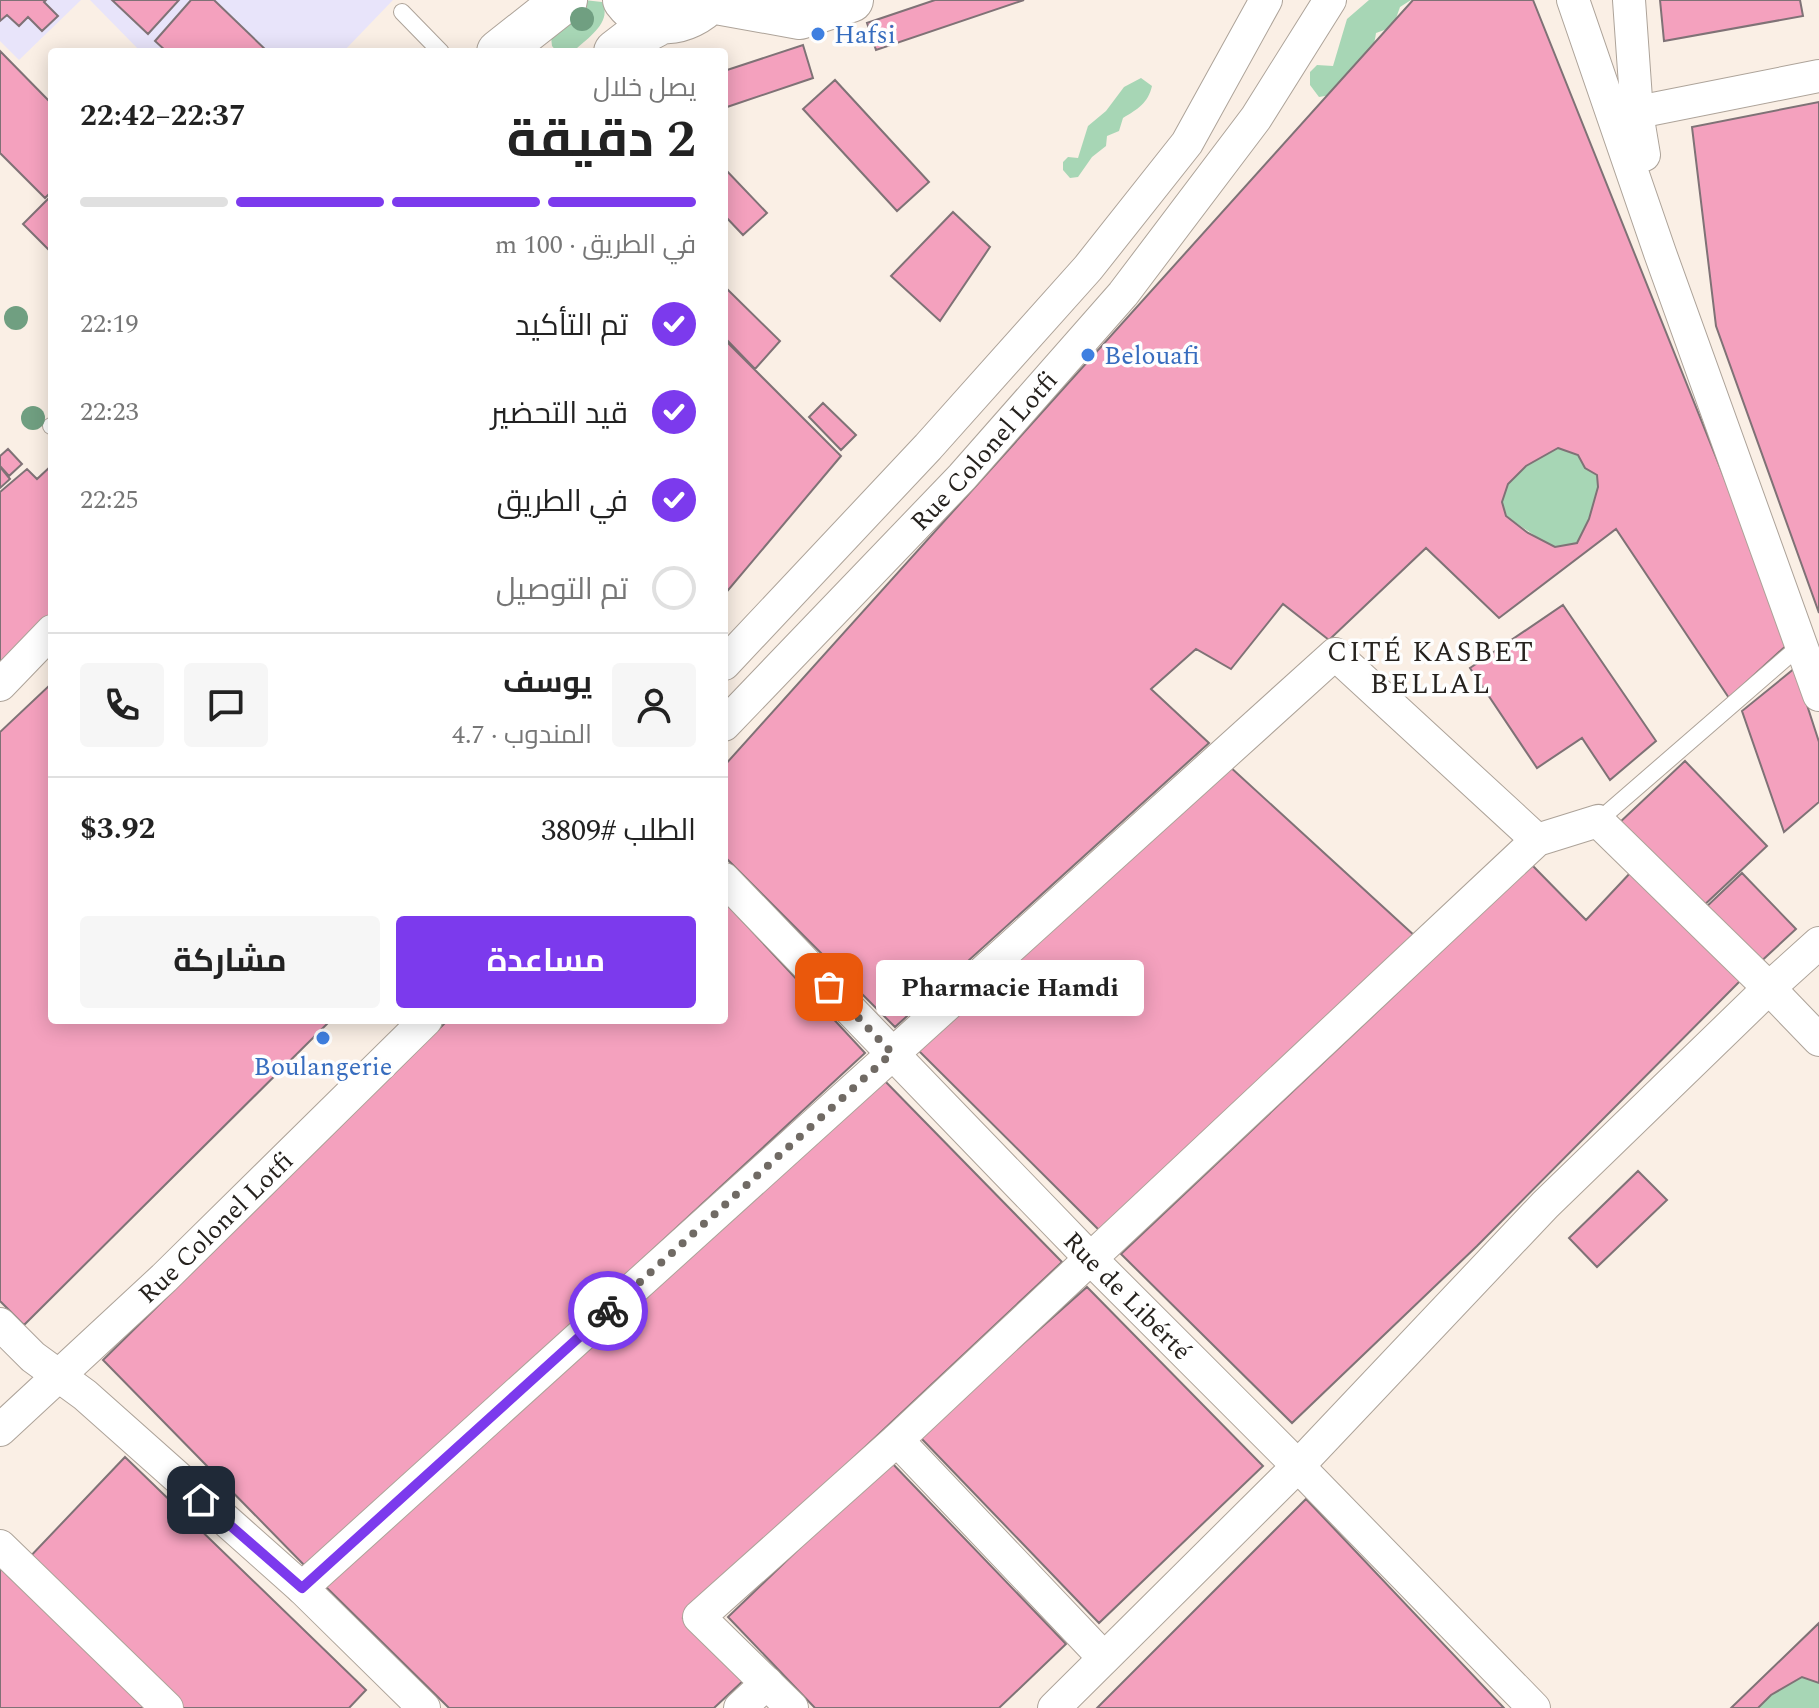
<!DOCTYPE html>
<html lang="ar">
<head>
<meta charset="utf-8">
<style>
	:root { --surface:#fff; --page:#f6f6f6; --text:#222; --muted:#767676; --line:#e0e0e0; --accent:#7c3aed }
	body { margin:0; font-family:Spectral,Cairo,serif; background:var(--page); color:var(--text); direction:rtl; height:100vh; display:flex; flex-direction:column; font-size:30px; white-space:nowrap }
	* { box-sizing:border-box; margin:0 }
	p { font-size:26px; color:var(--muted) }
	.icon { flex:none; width:44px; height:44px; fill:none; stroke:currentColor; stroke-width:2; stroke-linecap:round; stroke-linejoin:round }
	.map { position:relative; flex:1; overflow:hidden; direction:ltr }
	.sheet { position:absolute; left:48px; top:48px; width:680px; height:976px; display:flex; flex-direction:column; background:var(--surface); border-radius:8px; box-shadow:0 4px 20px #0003; direction:rtl }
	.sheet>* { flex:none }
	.pin { position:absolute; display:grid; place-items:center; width:68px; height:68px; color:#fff; margin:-34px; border-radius:16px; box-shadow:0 4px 12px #0006 }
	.courier { position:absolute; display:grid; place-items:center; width:80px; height:80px; margin:-40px; border:6px solid #7c3aed; border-radius:50%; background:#fff; color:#222; box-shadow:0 2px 10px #0007 }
	.bubble { position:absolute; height:56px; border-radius:8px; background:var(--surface); box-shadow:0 4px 20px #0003; font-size:26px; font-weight:700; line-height:56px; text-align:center; direction:rtl }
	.headline em { font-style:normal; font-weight:700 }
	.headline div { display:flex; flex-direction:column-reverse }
	.headline { display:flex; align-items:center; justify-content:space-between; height:136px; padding:0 32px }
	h1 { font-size:52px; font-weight:700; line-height:60px }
	.bar { display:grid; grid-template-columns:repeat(4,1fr); gap:12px 8px; align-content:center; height:96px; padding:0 32px }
	.bar i { height:10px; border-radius:6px; background:var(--line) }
	.bar .selected { background:var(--accent) }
	.bar p { grid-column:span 4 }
	.line { display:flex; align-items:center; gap:20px; padding:0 32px; border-top:2px solid var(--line) }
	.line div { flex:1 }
	.round { display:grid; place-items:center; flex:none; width:84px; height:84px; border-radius:8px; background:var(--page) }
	ol { padding:0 32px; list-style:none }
	li { display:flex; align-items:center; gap:24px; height:88px }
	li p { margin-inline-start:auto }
	li .icon { padding:8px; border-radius:50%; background:var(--accent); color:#fff; stroke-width:4 }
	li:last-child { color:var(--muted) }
	li i { width:44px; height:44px; border:4px solid var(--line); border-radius:50% }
	.primary-button { display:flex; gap:16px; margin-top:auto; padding:16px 32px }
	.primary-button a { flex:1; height:92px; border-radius:8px; background:var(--accent); color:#fff; font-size:32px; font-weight:700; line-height:92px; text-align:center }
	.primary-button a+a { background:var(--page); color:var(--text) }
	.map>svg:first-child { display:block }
</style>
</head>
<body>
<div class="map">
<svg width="1819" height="1708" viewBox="0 0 1819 1708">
	<rect width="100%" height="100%" fill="#faefe5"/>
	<path fill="#e8e4fa" d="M 46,0 L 81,0 L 19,60 L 0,41 L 0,21 L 7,15 L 19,26 L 28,17 L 42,31 L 58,16 L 44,2 Z
		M 90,0 L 112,0 L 148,34 L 179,0 L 191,0 L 155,40 L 167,52 L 141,52 Z
		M 214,0 L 393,0 L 343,52 L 268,52 Z"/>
	<path fill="#a7d6b5" d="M 584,0 L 602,2 C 613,23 587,38 573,52 L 557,52 L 552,46 L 551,37 Z
		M 1369,0 L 1411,0 L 1400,7 L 1393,27 L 1376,33 C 1373,56 1366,55 1351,69 C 1343,76 1338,86 1331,95 L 1319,97 L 1310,85 L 1310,72 L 1317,65 L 1333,66 L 1347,19 Z
		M 1141,78 L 1152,86 C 1148,103 1138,109 1123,118 L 1119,131 L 1107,136 L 1106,146 L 1092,157 L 1078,177 L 1070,178 L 1063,170 L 1063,162 L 1068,157 L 1078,158 L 1088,126 L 1106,111 L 1124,87 Z
		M 1558,448 L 1578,455 L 1585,468 L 1597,475 C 1600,499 1588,522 1577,543 L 1555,547 L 1547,544 L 1506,516 L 1502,503 L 1508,484 L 1526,466 Z
		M 1802,1677 L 1819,1683 L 1819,1708 L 1758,1708 L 1771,1695 Z"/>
	<path fill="#f4a1be" stroke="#7f7276" stroke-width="2" fill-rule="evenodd" d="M 0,0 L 46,0 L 44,2 L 58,16 L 42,31 L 28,17 L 19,26 L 7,15 L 0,21 Z
		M 112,0 L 179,0 L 148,34 Z
		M 191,0 L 214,0 L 268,52 L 167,52 L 155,41 Z
		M 935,0 L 1024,0 L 876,50 L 867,23 Z
		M 1413,0 L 1533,0 L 1790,642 L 1729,698 L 1616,529 L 1499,618 L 1426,548 L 1329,640 L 1283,604 L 1231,669 L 1196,649 L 1151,689 L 1209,743 L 895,1027 L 724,856 L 724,766 ZM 1558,448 L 1578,455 L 1585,468 L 1597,475 L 1598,487 L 1589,519 L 1577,543 L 1555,547 L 1528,533 L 1506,516 L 1502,502 L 1508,484 L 1526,466 Z
		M 1660,0 L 1800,0 L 1803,16 L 1664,41 Z
		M 803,45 L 813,78 L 724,108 L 724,71 Z
		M 0,51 L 52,104 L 52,191 L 45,198 L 0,153 Z
		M 835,80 L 929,182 L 897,211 L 803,109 Z
		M 1819,102 L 1819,613 L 1716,326 L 1692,127 Z
		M 724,168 L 767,213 L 743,235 L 724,215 Z
		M 52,195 L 52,253 L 23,224 Z
		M 953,212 L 990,247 L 940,321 L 891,276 Z
		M 724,286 L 780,341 L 755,369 L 724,337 Z
		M 724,339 L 841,456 L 724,595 Z
		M 823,403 L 856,435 L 841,450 L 809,417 Z
		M 8,449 L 22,464 L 9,476 L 0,466 L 0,456 Z
		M 52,465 L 52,614 L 0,663 L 0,492 L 27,469 L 37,479 Z
		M 0,467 L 10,479 L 0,488 Z
		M 1563,605 L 1656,741 L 1610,780 L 1582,738 L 1537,768 L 1470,668 Z
		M 1795,668 L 1819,742 L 1819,802 L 1784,832 L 1742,711 Z
		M 52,683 L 52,1020 L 331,1020 L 24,1325 L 0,1301 L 0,732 Z
		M 1685,761 L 1767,846 L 1700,909 L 1618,824 Z
		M 1228,765 L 1416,937 L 1099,1230 L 918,1050 Z
		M 1532,865 L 1586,920 L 1632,871 L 1743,978 L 1477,1246 L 1292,1423 L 1121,1254 Z
		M 1742,873 L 1796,929 L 1756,966 L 1703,910 Z
		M 724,901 L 865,1053 L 308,1569 L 103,1360 L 448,1020 L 724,1020 Z
		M 881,1077 L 1062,1262 L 683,1618 L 745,1679 L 714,1708 L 449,1708 L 324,1585 Z
		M 1638,1171 L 1667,1200 L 1597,1267 L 1569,1238 Z
		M 1087,1287 L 1263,1466 L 1099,1623 L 919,1436 Z
		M 125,1457 L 366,1690 L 349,1708 L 175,1708 L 25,1562 Z
		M 890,1461 L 1066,1644 L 999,1708 L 815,1708 L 728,1617 Z
		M 1306,1499 L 1504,1708 L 1097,1708 Z
		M 0,1560 L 154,1708 L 0,1708 Z
		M 1819,1623 L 1819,1683 L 1802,1677 L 1771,1695 L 1758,1708 L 1731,1708 Z"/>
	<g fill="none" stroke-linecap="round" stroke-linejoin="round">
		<g stroke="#ada399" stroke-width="18">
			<path id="lane" d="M 402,12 L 441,52
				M 51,426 L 52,426
				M 1598,821 L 1801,645"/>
		</g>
		<g stroke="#ada399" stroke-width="34">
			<g id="street">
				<path d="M 1573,0 L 1660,253 L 1819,695"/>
				<path d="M 1629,0 L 1637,113 L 1644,155"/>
				<path d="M 1618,116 L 1819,76"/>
				<path d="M 724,664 L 928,447 L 1088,268 L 1187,143 L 1266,0"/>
				<path d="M 0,685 L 52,631"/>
				<path id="s1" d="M 724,725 L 962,477 L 1123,294 L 1256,118 L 1330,0"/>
				<path id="s2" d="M 724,879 L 1090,1258 L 1298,1466 L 1534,1708"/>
				<path d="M 0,1324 L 33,1357 L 85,1395 L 302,1588 L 424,1708"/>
				<path id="s3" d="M 0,1430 L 164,1278 L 426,1020"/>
				<path d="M 897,1440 L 1104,1658"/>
				<path d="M 0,1546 L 167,1708"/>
				<path d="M 302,1588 L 1335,654 L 1537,840"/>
				<path d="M 740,1708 L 767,1683"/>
				<path d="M 792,1708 L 699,1617 L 897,1440 L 1537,840 L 1598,821 L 1769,988 L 1819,943"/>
				<path d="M 1054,1708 L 1298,1466 L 1545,1205 L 1769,988 L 1819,1040"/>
			</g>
		</g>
		<g stroke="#ada399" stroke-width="46">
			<path id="secondary" d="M 625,0 C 648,31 686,26 711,0
				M 711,1 L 800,17 L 851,0
				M 499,52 L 565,0
				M 616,52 L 642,32 L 661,22"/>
		</g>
		<use href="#lane" stroke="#fff" stroke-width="16"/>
		<use href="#street" stroke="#fff" stroke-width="32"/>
		<use href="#secondary" stroke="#fff" stroke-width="44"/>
	</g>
	<g fill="#709f81">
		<circle cx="582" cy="19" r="12"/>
		<circle cx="16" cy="318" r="12"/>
		<circle cx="33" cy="418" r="12"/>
	</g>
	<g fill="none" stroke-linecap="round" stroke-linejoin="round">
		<path stroke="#706a64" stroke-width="8" stroke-dasharray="0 14.4" d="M 608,1311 L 892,1053 L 829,987"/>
		<path stroke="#7c3aed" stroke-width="10" d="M 201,1500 L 302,1588 L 608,1311"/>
	</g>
	<g fill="#3f7fe0" stroke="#fefefe" stroke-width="3">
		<circle cx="818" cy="34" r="8"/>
		<circle cx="1088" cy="355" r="8"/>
		<circle cx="323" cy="1038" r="8"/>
	</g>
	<g text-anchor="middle" stroke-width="7" stroke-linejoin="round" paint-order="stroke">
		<g font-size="26" fill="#366cbe" stroke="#fefefe" text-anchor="start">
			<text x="834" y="43">Hafsi</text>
			<text x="1104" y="364">Belouafi</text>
			<text x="323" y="1075" text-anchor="middle">Boulangerie</text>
		</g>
		<g font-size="26" fill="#26221e" stroke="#fefefe">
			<text dy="9" stroke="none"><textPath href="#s1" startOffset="378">Rue Colonel Lotfi</textPath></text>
			<text dy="9" stroke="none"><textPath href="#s3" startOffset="296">Rue Colonel Lotfi</textPath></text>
			<text dy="9" stroke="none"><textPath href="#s2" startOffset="580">Rue de Libérté</textPath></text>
		</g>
		<g font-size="28" letter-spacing="2" fill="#26221e" stroke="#fefefe">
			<text x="1431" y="661">CITÉ KASBET<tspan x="1431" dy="32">BELLAL</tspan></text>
		</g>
	</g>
</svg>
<div class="pin" style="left:829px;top:987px;background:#ea580c"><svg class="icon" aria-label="bag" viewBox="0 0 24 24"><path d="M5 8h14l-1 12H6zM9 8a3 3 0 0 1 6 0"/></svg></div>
<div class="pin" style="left:201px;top:1500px;background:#1f2937"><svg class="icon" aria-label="home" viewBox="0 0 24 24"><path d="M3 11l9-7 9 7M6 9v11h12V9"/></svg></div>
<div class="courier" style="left:608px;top:1311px"><svg class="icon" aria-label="bike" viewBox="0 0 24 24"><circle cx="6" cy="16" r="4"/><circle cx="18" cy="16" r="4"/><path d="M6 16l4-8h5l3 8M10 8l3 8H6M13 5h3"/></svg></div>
<div class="bubble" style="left:876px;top:960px;width:268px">Pharmacie Hamdi</div>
<section class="sheet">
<div class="headline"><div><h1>2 دقيقة</h1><p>يصل خلال</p></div><em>22:37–22:42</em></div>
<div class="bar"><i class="selected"></i><i class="selected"></i><i class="selected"></i><i></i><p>في الطريق · 100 m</p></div>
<ol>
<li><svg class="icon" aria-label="check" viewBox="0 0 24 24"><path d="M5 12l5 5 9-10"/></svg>تم التأكيد<p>22:19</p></li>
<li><svg class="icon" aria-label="check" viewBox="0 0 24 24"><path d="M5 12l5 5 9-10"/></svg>قيد التحضير<p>22:23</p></li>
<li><svg class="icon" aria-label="check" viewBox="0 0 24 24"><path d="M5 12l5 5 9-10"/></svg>في الطريق<p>22:25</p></li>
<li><i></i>تم التوصيل</li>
</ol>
<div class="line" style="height:144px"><a class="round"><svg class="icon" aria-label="person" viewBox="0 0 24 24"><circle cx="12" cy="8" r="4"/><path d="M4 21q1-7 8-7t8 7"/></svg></a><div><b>يوسف</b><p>المندوب · 4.7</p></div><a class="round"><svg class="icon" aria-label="chat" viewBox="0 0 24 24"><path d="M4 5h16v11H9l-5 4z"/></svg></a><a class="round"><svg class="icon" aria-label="phone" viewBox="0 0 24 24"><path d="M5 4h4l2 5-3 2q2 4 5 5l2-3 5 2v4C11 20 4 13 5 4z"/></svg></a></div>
<div class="line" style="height:104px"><div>الطلب #3809</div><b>$3.92</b></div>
<div class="primary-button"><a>مساعدة</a><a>مشاركة</a></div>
</section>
</div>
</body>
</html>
